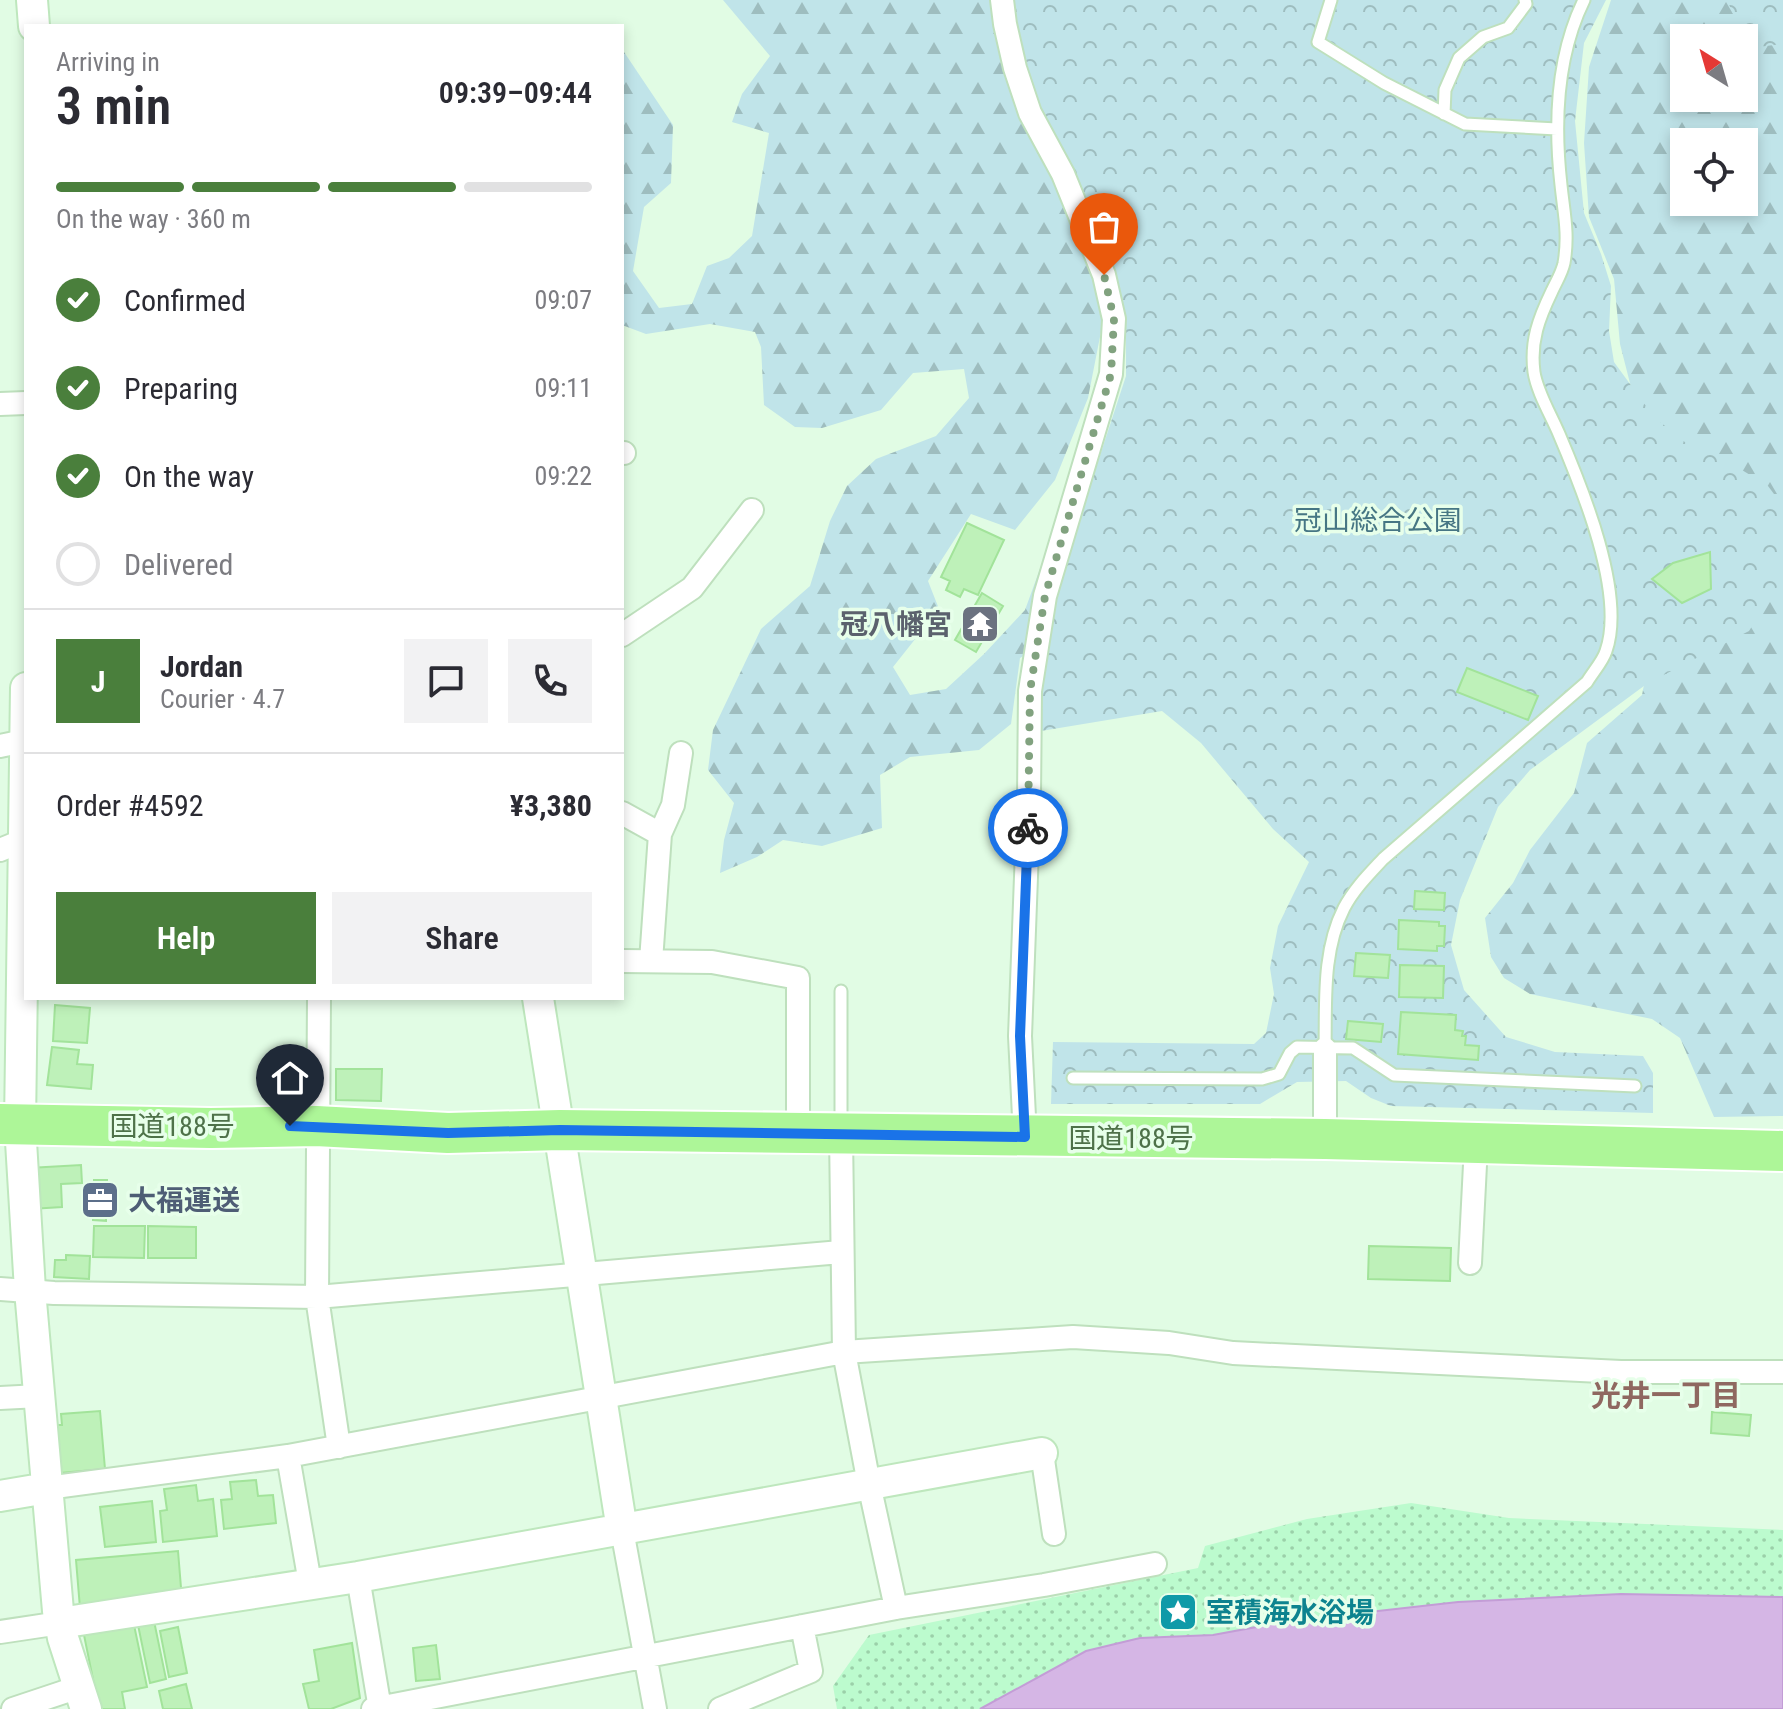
<!DOCTYPE html>
<html lang="en">
<head>
<meta charset="utf-8">
<style>
	:root { --surface:#fff; --page:#f2f2f3; --text:#2b2b33; --muted:#7c7c81; --line:#e1e1e2; --accent:#4a7f3c }
	body { margin:0; font-family:"Roboto Condensed","Noto Sans JP",sans-serif; background:var(--page); color:var(--text); height:100vh; display:flex; flex-direction:column; font-size:30px; white-space:nowrap }
	* { box-sizing:border-box; margin:0 }
	p { font-size:26px; color:var(--muted) }
	.icon { flex:none; width:44px; height:44px; fill:none; stroke:currentColor; stroke-width:2; stroke-linecap:round; stroke-linejoin:round }
	.map { position:relative; flex:1; overflow:hidden }
	.side { position:absolute; left:24px; top:24px; width:600px; height:976px; display:flex; flex-direction:column; background:var(--surface); border-radius:0px; box-shadow:0 4px 12px #0003 }
	.side>* { flex:none }
	.needle { width:52px; rotate:323deg }
	.fabs { position:absolute; left:1670px; top:24px; display:grid; gap:16px }
	.fabs a { display:grid; place-items:center; width:88px; height:88px; border-radius:0px; background:var(--surface); box-shadow:0 4px 12px #0003; font-size:40px }
	.pin { position:absolute; display:grid; place-items:center; width:68px; height:68px; color:#fff; margin:-82px -34px; border-radius:50% 50% 50% 0; rotate:-45deg; box-shadow:0 0 8px #0007 }
	.pin .icon { rotate:45deg }
	.courier { position:absolute; display:grid; place-items:center; width:80px; height:80px; margin:-40px; border:6px solid #1a73e8; border-radius:50%; background:#fff; color:#222; box-shadow:0 2px 10px #0007 }
	.summary em { font-style:normal; font-weight:600 }
	.summary div { display:flex; flex-direction:column-reverse }
	.summary { display:flex; align-items:center; justify-content:space-between; height:136px; padding:0 32px }
	h1 { font-size:52px; font-weight:600; line-height:60px }
	.bar { display:grid; grid-template-columns:repeat(4,1fr); gap:12px 8px; align-content:center; height:96px; padding:0 32px }
	.bar i { height:10px; border-radius:6px; background:var(--line) }
	.bar .active { background:var(--accent) }
	.bar p { grid-column:span 4 }
	.line { display:flex; align-items:center; gap:20px; padding:0 32px; border-top:2px solid var(--line) }
	.line div { flex:1 }
	.round { display:grid; place-items:center; flex:none; width:84px; height:84px; border-radius:0px; background:var(--page) }
	ol { padding:0 32px; list-style:none }
	li { display:flex; align-items:center; gap:24px; height:88px }
	li p { margin-inline-start:auto }
	li .icon { padding:8px; border-radius:50%; background:var(--accent); color:#fff; stroke-width:4 }
	li:last-child { color:var(--muted) }
	li i { width:44px; height:44px; border:4px solid var(--line); border-radius:50% }
	.action { display:flex; gap:16px; margin-top:auto; padding:16px 32px }
	.action a { flex:1; height:92px; border-radius:0px; background:var(--accent); color:#fff; font-size:32px; font-weight:600; line-height:92px; text-align:center }
	.action a+a { background:var(--page); color:var(--text) }
	.map>svg:first-child { display:block }
</style>
</head>
<body>
<div class="map">
<svg width="1783" height="1709" viewBox="0 0 1783 1709">
	<defs>
		<pattern id="forest-firs" width="22" height="20" patternUnits="userSpaceOnUse" patternTransform="scale(2)"><rect width="22" height="20" fill="#c0e4e9"/><path d="M5 1l3.5 6h-7zM16 11l3.5 6h-7z" fill="#9ebdbf"/></pattern>
		<pattern id="sand-dots" width="8" height="8" patternUnits="userSpaceOnUse" patternTransform="scale(2)"><rect width="8" height="8" fill="#bcfbce"/><path d="M2 2h.1M6 6h.1" fill="none" stroke="#9bd0a9" stroke-width="1.8" stroke-linecap="round"/></pattern>
		<pattern id="park-crowns" width="20" height="18" patternUnits="userSpaceOnUse" patternTransform="scale(2)"><rect width="20" height="18" fill="#c0e4e9"/><path d="M2 6a3 3 0 1 1 6 0M12 15a3 3 0 1 1 6 0" fill="none" stroke="#9ebdbf"/></pattern>
	</defs>
	<rect width="100%" height="100%" fill="#e1fce4"/>
	<path fill="url(#forest-firs)" fill-rule="evenodd" d="M 723,0 L 1077,0 L 1107,301 L 1088,398 L 1055,480 L 1015,530 L 971,514 L 928,581 L 939,609 L 893,667 L 910,695 L 946,689 L 984,654 L 1025,610 L 1041,566 L 1102,521 L 1069,629 L 1020,658 L 1011,724 L 979,750 L 910,757 L 880,775 L 882,828 L 822,846 L 783,840 L 757,857 L 720,873 L 724,840 L 734,803 L 708,770 L 713,730 L 761,629 L 810,586 L 830,521 L 847,486 L 876,459 L 936,436 L 969,398 L 964,369 L 913,373 L 881,410 L 822,428 L 795,427 L 764,405 L 761,347 L 755,332 L 710,324 L 646,334 L 622,325 L 622,49 L 673,125 L 671,183 L 644,207 L 633,271 L 659,308 L 692,304 L 707,266 L 729,258 L 752,236 L 769,133 L 732,122 L 742,94 L 770,56 Z
		M 1611,0 L 1758,0 L 1783,8 L 1783,1116 L 1714,1117 L 1680,1038 L 1652,1019 L 1530,994 L 1504,978 L 1491,957 L 1485,918 L 1513,883 L 1530,850 L 1574,793 L 1587,743 L 1642,695 L 1647,669 L 1634,399 L 1620,344 L 1614,279 L 1589,217 L 1584,143 L 1589,67 ZM 1684,38 L 1744,38 L 1744,98 L 1684,98 ZM 1684,142 L 1744,142 L 1744,202 L 1684,202 Z"/>
	<path fill="url(#sand-dots)" d="M 1411,1503 L 1509,1518 L 1783,1530 L 1783,1597 L 1621,1594 L 1458,1602 L 1289,1621 L 1213,1635 L 1140,1638 L 1086,1651 L 980,1709 L 837,1709 L 833,1686 L 869,1635 L 1198,1568 L 1205,1546 L 1307,1519 Z"/>
	<path fill="url(#park-crowns)" d="M 1013,0 L 1606,0 L 1584,43 L 1575,121 L 1584,213 L 1601,254 L 1611,286 L 1609,331 L 1614,362 L 1654,417 L 1686,443 L 1724,459 L 1768,486 L 1783,506 L 1782,579 L 1749,631 L 1648,683 L 1530,770 L 1498,807 L 1460,900 L 1451,945 L 1464,990 L 1506,1037 L 1555,1052 L 1643,1056 L 1653,1073 L 1653,1113 L 1391,1106 L 1371,1098 L 1346,1081 L 1297,1082 L 1260,1104 L 1051,1104 L 1053,1042 L 1254,1044 L 1266,1033 L 1274,994 L 1270,968 L 1278,926 L 1309,862 L 1273,829 L 1201,743 L 1162,711 L 1041,731 L 1040,694 L 1053,599 L 1126,376 L 1126,329 L 1113,274 L 1036,105 L 1023,64 L 1012,12 Z
		M 1727,0 L 1783,0 L 1783,44 L 1758,47 L 1735,18 Z"/>
	<path fill="#d5b6e5" stroke="#c39dd6" stroke-width="2" d="M 1621,1594 L 1783,1597 L 1783,1709 L 980,1709 L 1086,1651 L 1140,1638 L 1213,1635 L 1289,1621 L 1458,1602 Z"/>
	<path fill="#bef1b9" stroke="#a2e39a" stroke-width="2" d="M 967,523 L 1004,540 L 978,595 L 964,589 L 960,597 L 946,590 L 950,581 L 941,577 Z
		M 1710,552 L 1711,589 L 1682,603 L 1652,579 L 1673,563 Z
		M 982,593 L 1003,606 L 976,652 L 955,640 Z
		M 1467,668 L 1538,696 L 1528,720 L 1457,692 Z
		M 1415,891 L 1445,893 L 1444,910 L 1414,909 Z
		M 1399,920 L 1439,922 L 1439,926 L 1445,926 L 1444,946 L 1437,946 L 1437,951 L 1398,949 Z
		M 1356,953 L 1390,955 L 1388,978 L 1354,976 Z
		M 1400,965 L 1444,966 L 1443,998 L 1399,997 Z
		M 55,1005 L 90,1008 L 87,1043 L 53,1041 Z
		M 1401,1012 L 1456,1015 L 1455,1030 L 1463,1031 L 1462,1036 L 1466,1036 L 1465,1045 L 1479,1046 L 1478,1060 L 1398,1054 Z
		M 1348,1021 L 1383,1024 L 1381,1042 L 1346,1039 Z
		M 52,1047 L 79,1050 L 77,1064 L 93,1065 L 91,1089 L 47,1085 Z
		M 336,1069 L 382,1069 L 381,1101 L 336,1100 Z
		M 81,1165 L 82,1183 L 61,1184 L 62,1207 L 31,1209 L 29,1168 Z
		M 94,1180 L 107,1180 L 106,1221 L 93,1220 Z
		M 94,1226 L 145,1226 L 144,1258 L 93,1257 Z
		M 148,1226 L 196,1227 L 196,1258 L 148,1258 Z
		M 1369,1246 L 1451,1248 L 1450,1281 L 1368,1279 Z
		M 66,1255 L 90,1256 L 89,1279 L 54,1277 L 55,1260 L 66,1260 Z
		M 100,1411 L 105,1469 L 59,1473 L 56,1425 L 62,1425 L 61,1414 Z
		M 1712,1412 L 1751,1415 L 1749,1436 L 1711,1433 Z
		M 256,1480 L 258,1496 L 273,1495 L 276,1523 L 224,1529 L 221,1500 L 232,1499 L 230,1482 Z
		M 196,1485 L 198,1501 L 213,1499 L 217,1536 L 163,1542 L 160,1511 L 167,1510 L 164,1489 Z
		M 152,1501 L 156,1542 L 105,1547 L 100,1507 Z
		M 178,1551 L 182,1600 L 80,1608 L 76,1560 Z
		M 154,1621 L 166,1679 L 150,1683 L 138,1625 Z
		M 134,1625 L 147,1687 L 122,1692 L 125,1709 L 99,1709 L 84,1635 Z
		M 178,1627 L 187,1673 L 169,1677 L 160,1631 Z
		M 352,1643 L 360,1698 L 331,1709 L 309,1709 L 303,1684 L 319,1681 L 314,1650 Z
		M 436,1645 L 440,1679 L 416,1681 L 413,1648 Z
		M 186,1684 L 192,1709 L 163,1709 L 159,1691 Z"/>
	<g fill="none" stroke-linecap="round" stroke-linejoin="round">
		<g stroke="#bee0bd" stroke-width="15">
			<path id="lane" d="M 1331,0 L 1318,42 L 1384,83 L 1465,124 L 1557,129
				M 1444,114 L 1445,90 L 1459,58 L 1483,37 L 1508,28 L 1526,4 L 1525,0
				M 1325,1049 C 1326,1002 1322,951 1344,908 C 1354,889 1369,874 1383,859 L 1587,682 C 1593,672 1603,661 1606,651 C 1626,594 1582,488 1559,434 C 1551,415 1537,392 1534,372 C 1530,341 1539,318 1552,291 C 1556,282 1562,273 1564,263 C 1569,234 1564,214 1561,185 C 1554,123 1556,57 1584,0
				M 1073,1078 L 1262,1079 L 1279,1074 L 1290,1053 L 1297,1047 L 1353,1048 L 1394,1075 L 1635,1086
				M 841,1127 L 841,991"/>
		</g>
		<g stroke="#bee0bd" stroke-width="26">
			<path id="street" d="M 1002,0 L 1005,24 L 1015,68 L 1030,113 L 1063,174 L 1104,275 L 1114,319 L 1111,374 L 1045,596 L 1030,691 L 1029,797 L 1020,1036 L 1025,1137
				M 0,404 L 26,403
				M 622,453 L 624,453
				M 622,635 L 692,588 L 752,510
				M 0,746 L 24,741
				M 622,813 L 660,834
				M 0,850 L 22,841
				M 622,961 L 712,962 L 798,978 L 798,1134
				M 651,961 L 660,834 L 673,805 L 681,753
				M 319,998 L 317,1297 L 339,1447
				M 841,1134 L 844,1352 L 869,1484 L 896,1608
				M 1325,1139 L 1325,1049
				M 1470,1263 L 1476,1145
				M 0,1289 L 54,1293 L 317,1297 L 841,1252
				M 0,1398 L 39,1396
				M 1042,1453 L 1054,1534
				M 288,1456 L 310,1583
				M 47,1488 L 288,1456 L 844,1352 L 1073,1337 L 1169,1343 L 1233,1353 L 1621,1372 L 1783,1372
				M 622,1530 L 655,1709
				M 358,1577 L 380,1709
				M 0,1632 L 60,1623
				M 13,1709 L 79,1687
				M 373,1709 L 896,1608 L 1044,1585 L 1155,1564
				M 720,1709 L 811,1671 L 802,1626"/>
		</g>
		<g stroke="#bee7bd" stroke-width="34">
			<path id="secondary" d="M 32,0 L 34,26
				M 26,688 L 20,1125 L 30,1290 L 58,1611 L 63,1638 L 86,1709
				M 538,998 L 622,1530
				M 0,1496 L 47,1488
				M 60,1623 L 358,1577 L 1042,1453"/>
		</g>
		<g stroke="#fff" stroke-width="44">
			<path id="highway" d="M 0,1124 L 211,1128 L 316,1126 L 448,1133 L 560,1130 L 1325,1139 L 1783,1151"/>
		</g>
		<use href="#lane" stroke="#fff" stroke-width="11"/>
		<use href="#street" stroke="#fff" stroke-width="22"/>
		<use href="#secondary" stroke="#fff" stroke-width="30"/>
		<use href="#highway" stroke="#adf698" stroke-width="40"/>
	</g>
	<g fill="none" stroke-linecap="round" stroke-linejoin="round">
		<path stroke="#81a27f" stroke-width="8" stroke-dasharray="0 14.4" d="M 1028,828 L 1030,691 L 1045,596 L 1111,374 L 1114,319 L 1104,275"/>
		<path stroke="#1a73e8" stroke-width="10" d="M 290,1126 L 448,1133 L 560,1130 L 1025,1137 L 1020,1036 L 1028,828"/>
	</g>
	<defs>
		<g id="temple-square" transform="scale(2)"><rect x="-9" y="-9" width="18" height="18" rx="4" fill="#6b7280" stroke="#e7ffea"/><path d="M0-6L5-2H3V0L6.5 2.5H4V6H1.5V3h-3V6H-4V2.5H-6.5L-3 0V-2H-5Z" fill="#fff"/></g>
		<g id="office-square" transform="scale(2)"><rect x="-9" y="-9" width="18" height="18" rx="4" fill="#5c6f8a" stroke="#e7ffea"/><path d="M-6-3h4V-5.5h4V-3h4V5H-6ZM-1-4.5V-3h2v-1.5ZM-6 0V1H6V0Z" fill="#fff"/></g>
		<g id="sight-square" transform="scale(2)"><rect x="-9" y="-9" width="18" height="18" rx="4" fill="#0f9aa8" stroke="#e7ffea"/><path d="M0-6L1.8-2.2L6-1.7L2.9 1.2L3.7 5.4L0 3.3L-3.7 5.4L-2.9 1.2L-6-1.7L-1.8-2.2Z" fill="#fff"/></g>
	</defs>
	<g fill-rule="evenodd">
		<use href="#temple-square" x="980" y="624"/>
		<use href="#office-square" x="100" y="1200"/>
		<use href="#sight-square" x="1178" y="1612"/>
	</g>
	<g text-anchor="middle" stroke-width="7" stroke-linejoin="round" paint-order="stroke">
		<g font-size="28" fill="#467684" stroke="#e7ffea">
			<text x="1378" y="530">冠山総合公園</text>
		</g>
		<g font-size="28" font-weight="bold" fill="#5b616d" stroke="#e7ffea" text-anchor="end">
			<text x="952" y="634">冠八幡宮</text>
		</g>
		<g font-size="28" fill="#4e7249" stroke="#e7ffea">
			<text x="172" y="1136">国道188号</text>
			<text x="1131" y="1148">国道188号</text>
		</g>
		<g font-size="28" font-weight="bold" fill="#4e5e75" stroke="#e7ffea" text-anchor="start">
			<text x="128" y="1210">大福運送</text>
		</g>
		<g font-size="28" font-weight="bold" fill="#0d838f" stroke="#e7ffea" text-anchor="start">
			<text x="1206" y="1622">室積海水浴場</text>
		</g>
		<g font-size="30" font-weight="bold" fill="#8f6860" stroke="#e7ffea">
			<text x="1666" y="1406">光井一丁目</text>
		</g>
	</g>
</svg>
<div class="fabs">
<a><svg class="needle" viewBox="-14 -14 28 28"><path d="M0-13l5 13h-10z" fill="#e53935"/><path d="M0 13l5-13h-10z" fill="#7c7c81"/></svg></a>
<a><svg class="icon" aria-label="locate" viewBox="0 0 24 24"><circle cx="12" cy="12" r="6"/><path d="M12 2v4M12 18v4M2 12h4M18 12h4"/></svg></a>
</div>
<div class="pin" style="left:1104px;top:275px;background:#ea580c"><svg class="icon" aria-label="bag" viewBox="0 0 24 24"><path d="M5 8h14l-1 12H6zM9 8a3 3 0 0 1 6 0"/></svg></div>
<div class="pin" style="left:290px;top:1126px;background:#1f2937"><svg class="icon" aria-label="home" viewBox="0 0 24 24"><path d="M3 11l9-7 9 7M6 9v11h12V9"/></svg></div>
<div class="courier" style="left:1028px;top:828px"><svg class="icon" aria-label="bike" viewBox="0 0 24 24"><circle cx="6" cy="16" r="4"/><circle cx="18" cy="16" r="4"/><path d="M6 16l4-8h5l3 8M10 8l3 8H6M13 5h3"/></svg></div>
<section class="side">
<div class="summary"><div><h1>3 min</h1><p>Arriving in</p></div><em>09:39–09:44</em></div>
<div class="bar"><i class="active"></i><i class="active"></i><i class="active"></i><i></i><p>On the way · 360 m</p></div>
<ol>
<li><svg class="icon" aria-label="check" viewBox="0 0 24 24"><path d="M5 12l5 5 9-10"/></svg>Confirmed<p>09:07</p></li>
<li><svg class="icon" aria-label="check" viewBox="0 0 24 24"><path d="M5 12l5 5 9-10"/></svg>Preparing<p>09:11</p></li>
<li><svg class="icon" aria-label="check" viewBox="0 0 24 24"><path d="M5 12l5 5 9-10"/></svg>On the way<p>09:22</p></li>
<li><i></i>Delivered</li>
</ol>
<div class="line" style="height:144px"><b class="round" style="background:var(--accent);color:#fff">J</b><div><b>Jordan</b><p>Courier · 4.7</p></div><a class="round"><svg class="icon" aria-label="chat" viewBox="0 0 24 24"><path d="M4 5h16v11H9l-5 4z"/></svg></a><a class="round"><svg class="icon" aria-label="phone" viewBox="0 0 24 24"><path d="M5 4h4l2 5-3 2q2 4 5 5l2-3 5 2v4C11 20 4 13 5 4z"/></svg></a></div>
<div class="line" style="height:104px"><div>Order #4592</div><b>¥3,380</b></div>
<div class="action"><a>Help</a><a>Share</a></div>
</section>
</div>
</body>
</html>
